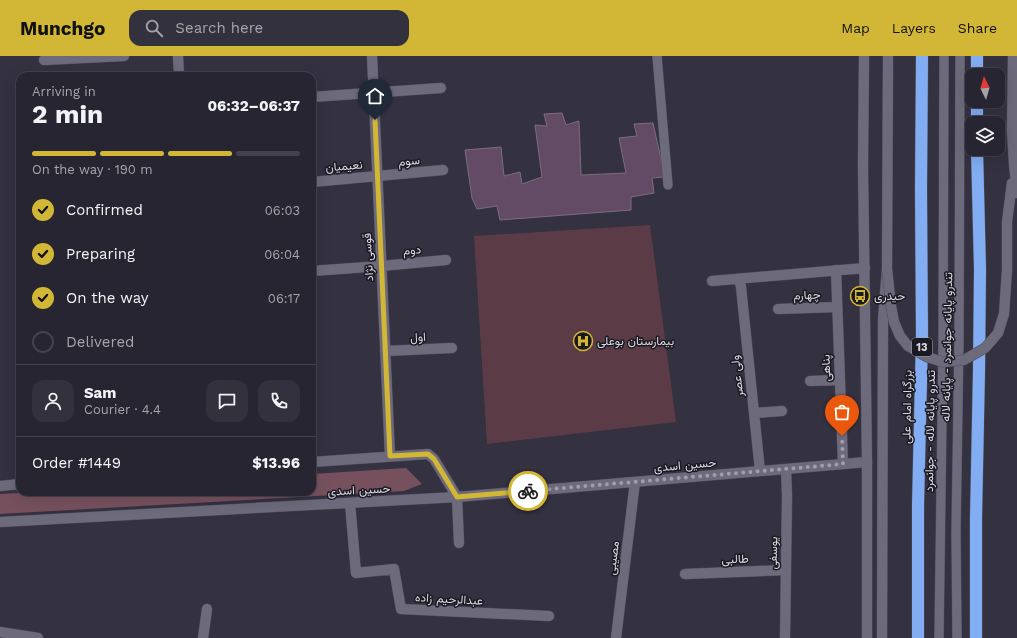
<!DOCTYPE html>
<html lang="en">
<head>
<meta charset="utf-8">
<style>
	:root { --surface:#272531; --page:#33313d; --text:#f1f3f6; --muted:#a4a5ab; --line:#43424d; --accent:#d2b736 }
	body { margin:0; font-family:"Work Sans",Vazirmatn,sans-serif; background:var(--page); color:var(--text); height:100vh; display:flex; flex-direction:column; font-size:15px; white-space:nowrap }
	* { box-sizing:border-box; margin:0 }
	p { font-size:13px; color:var(--muted) }
	.icon { flex:none; width:22px; height:22px; fill:none; stroke:currentColor; stroke-width:2; stroke-linecap:round; stroke-linejoin:round }
	.map { position:relative; flex:1; overflow:hidden }
	.details { position:absolute; left:16px; top:16px; width:300px; height:424px; display:flex; flex-direction:column; background:var(--surface); border-radius:12px; box-shadow:0 4px 16px #0002,0 0 0 1px var(--line) }
	.details>* { flex:none }
	.needle { width:26px; rotate:355deg }
	.buttons { position:absolute; left:965px; top:12px; display:grid; gap:8px }
	.buttons a { display:grid; place-items:center; width:40px; height:40px; border-radius:8px; background:var(--surface); box-shadow:0 4px 16px #0002,0 0 0 1px var(--line); font-size:20px }
	.pin { position:absolute; display:grid; place-items:center; width:34px; height:34px; color:#fff; margin:-41px -17px; border-radius:50% 50% 50% 0; rotate:-45deg; box-shadow:0 0 4px #0007 }
	.pin .icon { rotate:45deg }
	.courier { position:absolute; display:grid; place-items:center; width:40px; height:40px; margin:-20px; border:3px solid #d2b736; border-radius:50%; background:#fff; color:#222; box-shadow:0 1px 5px #0007 }
	.head em { font-style:normal; font-weight:700 }
	.head div { display:flex; flex-direction:column-reverse }
	.head { display:flex; align-items:center; justify-content:space-between; height:68px; padding:0 16px }
	h1 { font-size:26px; font-weight:700; line-height:30px }
	.bar { display:grid; grid-template-columns:repeat(4,1fr); gap:6px 4px; align-content:center; height:48px; padding:0 16px }
	.bar i { height:5px; border-radius:3px; background:var(--line) }
	.bar .on { background:var(--accent) }
	.bar p { grid-column:span 4 }
	.line { display:flex; align-items:center; gap:10px; padding:0 16px; border-top:1px solid var(--line) }
	.line div { flex:1 }
	.round { display:grid; place-items:center; flex:none; width:42px; height:42px; border-radius:12px; background:var(--page) }
	ol { padding:0 16px; list-style:none }
	li { display:flex; align-items:center; gap:12px; height:44px }
	li p { margin-inline-start:auto }
	li .icon { padding:4px; border-radius:50%; background:var(--accent); color:#111; stroke-width:4 }
	li:last-child { color:var(--muted) }
	li i { width:22px; height:22px; border:2px solid var(--line); border-radius:50% }
	header { display:flex; align-items:center; gap:24px; box-sizing:border-box; height:56px; padding:0 20px; background:var(--accent); color:#111 }
	header strong { font-size:19px }
	nav { display:flex; gap:22px; margin-inline-start:auto; font-size:14px }
	.search { width:280px; height:36px; background:var(--page); display:flex; align-items:center; gap:10px; box-sizing:border-box; padding:0 14px; border-radius:12px; color:var(--muted); font-size:15px }
	.map>svg:first-child { display:block }
</style>
</head>
<body>
<header>
<strong>Munchgo</strong>
<div class="search"><svg class="icon" aria-label="search" viewBox="0 0 24 24"><circle cx="10" cy="10" r="6"/><path d="M15 15l6 6"/></svg>Search here</div>
<nav><a>Map</a><a>Layers</a><a>Share</a></nav>
</header>
<div class="map">
<svg width="1017" height="582" viewBox="0 0 1017 582">
	<rect width="100%" height="100%" fill="#343141"/>
	<path fill="#5b3c46" d="M 650,169 L 676,366 L 487,388 L 474,180 Z"/>
	<path fill="#76515d" d="M 406,412 L 422,428 L 404,435 L 0,458 L 0,438 L 34,436 L 312,436 L 312,418 Z"/>
	<path fill="#644b65" stroke="#7b6d7c" d="M 562,57 L 566,69 L 579,65 L 581,119 L 626,117 L 619,82 L 637,80 L 634,68 L 653,67 L 665,121 L 652,122 L 654,137 L 631,141 L 631,154 L 500,164 L 497,150 L 477,153 L 472,142 L 465,94 L 501,91 L 504,120 L 520,116 L 522,128 L 542,121 L 535,69 L 547,70 L 544,58 Z"/>
	<g fill="none" stroke-linecap="round" stroke-linejoin="round">
		<g stroke="#504f5d" stroke-width="10">
			<path id="lane" d="M 657,0 L 668,129
				M 939,582 L 943,288 L 944,0
				M 957,582 L 956,477 L 959,285 L 960,0"/>
		</g>
		<g stroke="#504f5d" stroke-width="11">
			<path id="street" d="M 178,0 L 179,20
				M 372,0 L 390,400
				M 44,4 L 124,0
				M 312,41 L 441,32
				M 312,126 L 443,114
				M 836,214 L 843,408
				M 312,215 L 381,210 L 446,204
				M 739,223 L 741,231 L 760,415
				M 712,225 L 865,212
				M 778,253 L 837,251
				M 385,295 L 452,292
				M 810,325 L 840,324
				M 754,357 L 782,355
				M 312,406 L 428,398 L 434,403 L 457,441 L 459,487
				M 0,430 L 20,428
				M 350,447 L 356,517 L 394,513 L 401,553 L 549,560
				M 0,466 L 457,441 L 867,406
				M 685,518 L 786,514
				M 0,576 L 38,582
				M 203,582 L 207,553
				M 616,582 L 635,426
				M 785,582 L 787,440 L 786,413"/>
		</g>
		<g stroke="#504f5d" stroke-width="11">
			<path id="secondary" d="M 864,0 L 863,111 L 867,406 L 867,582
				M 1013,0 L 1012,75 L 1014,108 L 1017,137
				M 1007,166 L 1012,127
				M 882,582 L 883,264 L 887,213 L 888,0"/>
		</g>
		<g stroke="#504f5d" stroke-width="13">
			<path id="highway" d="M 977,0 L 977,19
				M 977,45 L 977,67
				M 918,582 L 918,450 L 922,281 L 921,134 L 922,0
				M 976,582 L 976,463 L 979,315 L 980,213 L 977,93"/>
		</g>
		<use href="#lane" stroke="#6d6a7c" stroke-width="9"/>
		<use href="#street" stroke="#6d6a7c" stroke-width="10"/>
		<use href="#secondary" stroke="#6d6a7c" stroke-width="10"/>
		<use href="#highway" stroke="#82adf2" stroke-width="12"/>
		<g stroke="#504f5d" stroke-width="11" stroke-linecap="butt">
			<path id="secondary-bridge" d="M 887,213 L 891,250 L 894,266 L 900,280 L 908,290 L 927,301 L 943,306 L 964,304 L 985,292 L 998,277 L 1004,258 L 1007,214 L 1007,166"/>
		</g>
		<use href="#secondary-bridge" stroke="#6d6a7c" stroke-width="10"/>
	</g>
	<g fill="none" stroke-linecap="round" stroke-linejoin="round">
		<path stroke="#a09eab" stroke-width="4" stroke-dasharray="0 7.2" d="M 528,435 L 843,408 L 842,380"/>
		<path stroke="#d2b736" stroke-width="5" d="M 375,64 L 390,400 L 428,398 L 434,403 L 457,441 L 528,435"/>
	</g>
	<defs>
		<g id="bus-ring" transform="scale(1)"><circle r="9.5" fill="#1b1a22" stroke="#d2b736" stroke-width="1.5"/><path d="M-5-6H5V4H4V6H2V4H-2V6H-4V4H-5ZM-3.5-4V0h7V-4ZM-3.5 1.2v1.5H-2V1.2ZM2 1.2v1.5H3.5V1.2Z" fill="#d2b736"/></g>
		<g id="hospital-ring" transform="scale(1)"><circle r="9.5" fill="#1b1a22" stroke="#d2b736" stroke-width="1.5"/><path d="M-5-5h3v3.5h4V-5h3V5h-3V1.5h-4V5h-3Z" fill="#d2b736"/></g>
	</defs>
	<g fill-rule="evenodd">
		<use href="#bus-ring" x="860" y="240"/>
		<use href="#hospital-ring" x="583" y="285"/>
	</g>
	<g text-anchor="middle" stroke-width="3" stroke-linejoin="round" paint-order="stroke">
		<rect fill="#1b1a22" stroke="#a1a0aa" stroke-width="1" x="912" y="282" width="20" height="18" rx="3"/>
		<g font-size="11" font-weight="bold" fill="#dad9e4">
			<text x="922" y="295">13</text>
		</g>
		<g font-size="12" fill="#dad9e4" stroke="#1b1a22">
			<text transform="translate(409 105) rotate(-5)" y="4">سوم</text>
			<text transform="translate(344 110) rotate(-5)" y="4">نعیمیان</text>
			<text transform="translate(412 194) rotate(-5)" y="4">دوم</text>
			<text transform="translate(368 201) rotate(-93)" y="4">قوسی نژاد</text>
			<text transform="translate(807 239) rotate(-2)" y="4">چهارم</text>
			<text transform="translate(418 281) rotate(-3)" y="4">اول</text>
			<text transform="translate(947 291) rotate(-89)" y="4">تندرو پایانه جوانمرد - پایانه لاله</text>
			<text transform="translate(826 312) rotate(-92)" y="4">پناهی</text>
			<text transform="translate(737 320) rotate(-96)" y="4">ولی عصر</text>
			<text transform="translate(907 351) rotate(-89)" y="4">بزرگراه امام علی</text>
			<text transform="translate(930 375) rotate(-89)" y="4">تندرو پایانه لاله - جوانمرد</text>
			<text transform="translate(685 409) rotate(-5)" y="4">حسین اسدی</text>
			<text transform="translate(359 434) rotate(-3)" y="4">حسین اسدی</text>
			<text transform="translate(773 497) rotate(-89)" y="4">یوسفی</text>
			<text transform="translate(613 502) rotate(-83)" y="4">مصیبی</text>
			<text transform="translate(735 503) rotate(-2)" y="4">طالبی</text>
			<text transform="translate(449 543) rotate(3)" y="4">عبدالرحیم زاده</text>
		</g>
		<g font-size="12" fill="#dad9e4" stroke="#1b1a22" text-anchor="start">
			<text x="874" y="244">حیدری</text>
			<text x="597" y="289">بیمارستان بوعلی</text>
		</g>
	</g>
</svg>
<div class="buttons">
<a><svg class="needle" viewBox="-14 -14 28 28"><path d="M0-13l5 13h-10z" fill="#e53935"/><path d="M0 13l5-13h-10z" fill="#a4a5ab"/></svg></a>
<a><svg class="icon" aria-label="layers" viewBox="0 0 24 24"><path d="M12 4l9 5-9 5-9-5zM3 14l9 5 9-5"/></svg></a>
</div>
<div class="pin" style="left:842px;top:380px;background:#ea580c"><svg class="icon" aria-label="bag" viewBox="0 0 24 24"><path d="M5 8h14l-1 12H6zM9 8a3 3 0 0 1 6 0"/></svg></div>
<div class="pin" style="left:375px;top:64px;background:#1f2937"><svg class="icon" aria-label="home" viewBox="0 0 24 24"><path d="M3 11l9-7 9 7M6 9v11h12V9"/></svg></div>
<div class="courier" style="left:528px;top:435px"><svg class="icon" aria-label="bike" viewBox="0 0 24 24"><circle cx="6" cy="16" r="4"/><circle cx="18" cy="16" r="4"/><path d="M6 16l4-8h5l3 8M10 8l3 8H6M13 5h3"/></svg></div>
<section class="details">
<div class="head"><div><h1>2 min</h1><p>Arriving in</p></div><em>06:32–06:37</em></div>
<div class="bar"><i class="on"></i><i class="on"></i><i class="on"></i><i></i><p>On the way · 190 m</p></div>
<ol>
<li><svg class="icon" aria-label="check" viewBox="0 0 24 24"><path d="M5 12l5 5 9-10"/></svg>Confirmed<p>06:03</p></li>
<li><svg class="icon" aria-label="check" viewBox="0 0 24 24"><path d="M5 12l5 5 9-10"/></svg>Preparing<p>06:04</p></li>
<li><svg class="icon" aria-label="check" viewBox="0 0 24 24"><path d="M5 12l5 5 9-10"/></svg>On the way<p>06:17</p></li>
<li><i></i>Delivered</li>
</ol>
<div class="line" style="height:72px"><a class="round"><svg class="icon" aria-label="person" viewBox="0 0 24 24"><circle cx="12" cy="8" r="4"/><path d="M4 21q1-7 8-7t8 7"/></svg></a><div><b>Sam</b><p>Courier · 4.4</p></div><a class="round"><svg class="icon" aria-label="chat" viewBox="0 0 24 24"><path d="M4 5h16v11H9l-5 4z"/></svg></a><a class="round"><svg class="icon" aria-label="phone" viewBox="0 0 24 24"><path d="M5 4h4l2 5-3 2q2 4 5 5l2-3 5 2v4C11 20 4 13 5 4z"/></svg></a></div>
<div class="line" style="height:52px"><div>Order #1449</div><b>$13.96</b></div>
</section>
</div>
</body>
</html>
